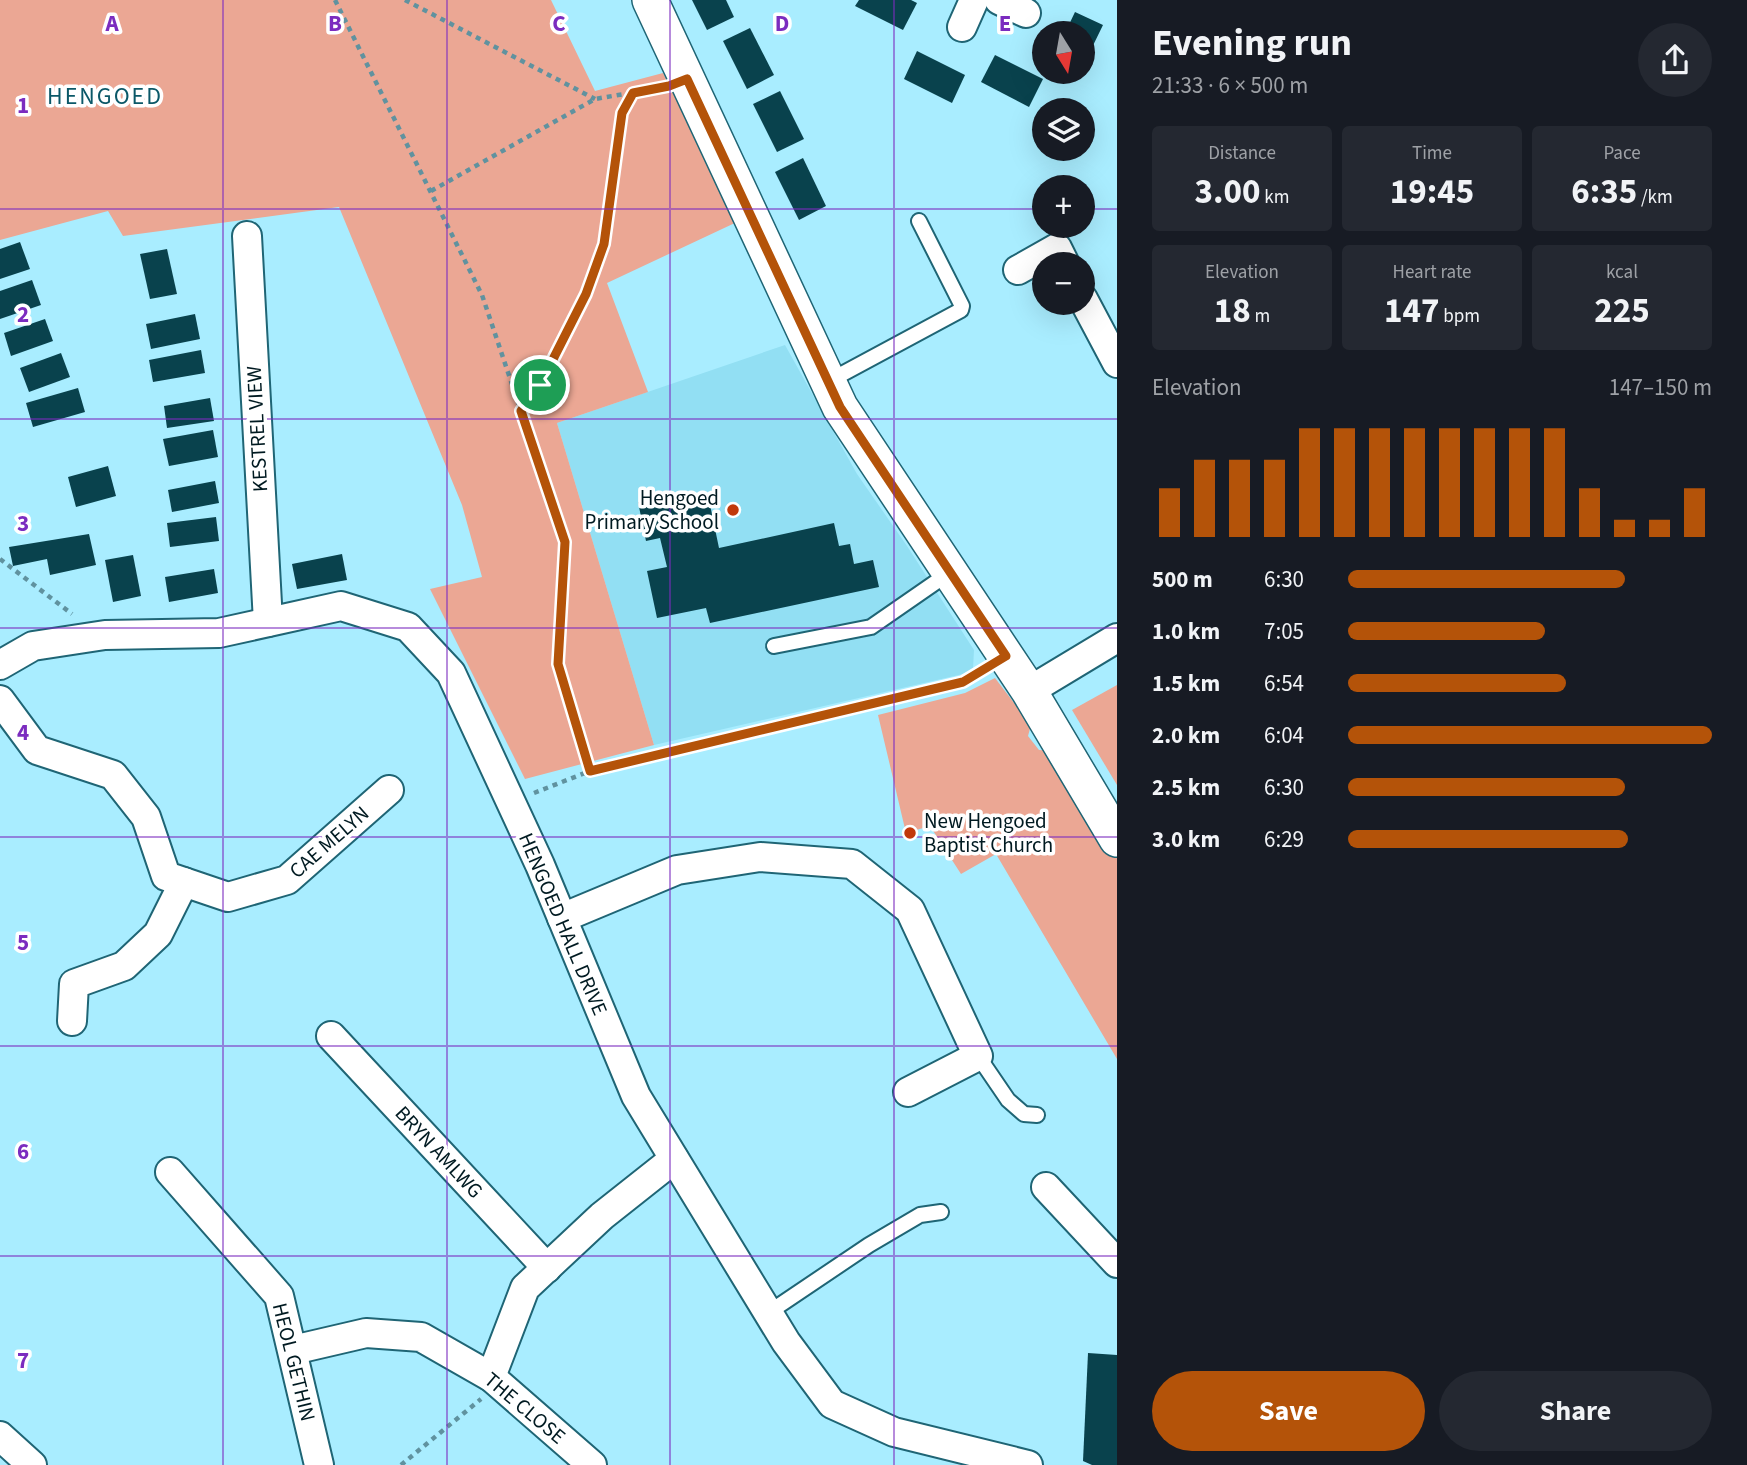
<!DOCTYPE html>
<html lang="en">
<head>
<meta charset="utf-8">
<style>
	:root { --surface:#171b24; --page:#242831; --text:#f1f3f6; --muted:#9ea1a6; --accent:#b45309 }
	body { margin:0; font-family:"Source Sans 3",sans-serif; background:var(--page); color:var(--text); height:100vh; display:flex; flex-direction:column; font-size:26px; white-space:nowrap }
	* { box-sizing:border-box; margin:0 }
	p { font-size:23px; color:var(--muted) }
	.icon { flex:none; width:38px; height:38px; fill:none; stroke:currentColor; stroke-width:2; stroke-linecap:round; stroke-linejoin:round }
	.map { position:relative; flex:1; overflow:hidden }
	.sheet { display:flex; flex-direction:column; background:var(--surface); width:630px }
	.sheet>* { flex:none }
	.needle { width:46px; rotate:169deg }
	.fabs { position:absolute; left:1032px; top:21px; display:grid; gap:14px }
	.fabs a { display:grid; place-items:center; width:63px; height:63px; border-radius:50%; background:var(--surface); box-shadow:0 7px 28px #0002; font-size:35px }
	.pin { position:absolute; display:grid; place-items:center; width:60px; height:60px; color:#fff; margin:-30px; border:4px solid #fff; border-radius:50%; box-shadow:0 2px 7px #0007 }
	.round { display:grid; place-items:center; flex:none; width:74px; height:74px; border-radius:37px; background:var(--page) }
	.overview { display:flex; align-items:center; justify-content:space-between; height:119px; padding:0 35px }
	h1 { font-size:38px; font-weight:700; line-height:52px }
	.stats { display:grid; grid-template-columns:repeat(3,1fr); gap:10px; height:119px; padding:7px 35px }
	.stats div { display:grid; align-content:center; border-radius:7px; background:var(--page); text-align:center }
	.stats b { font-size:35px; font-weight:700 }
	.stats small { font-size:19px; font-weight:400 }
	.stats p { font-size:19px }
	.chart { height:196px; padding:14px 35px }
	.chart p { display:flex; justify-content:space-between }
	.chart svg { width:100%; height:126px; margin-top:7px; stroke:var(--accent); stroke-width:6 }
	.primary-button { display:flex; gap:14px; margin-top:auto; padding:14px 35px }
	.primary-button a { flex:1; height:80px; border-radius:42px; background:var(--accent); color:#fff; font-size:28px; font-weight:700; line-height:80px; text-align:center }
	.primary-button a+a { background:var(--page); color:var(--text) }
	ul { padding:0 35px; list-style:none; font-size:23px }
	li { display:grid; grid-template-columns:112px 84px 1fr; align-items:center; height:52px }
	li i { height:18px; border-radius:9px; background:var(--accent) }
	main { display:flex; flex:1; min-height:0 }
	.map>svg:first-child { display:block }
</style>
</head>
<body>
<main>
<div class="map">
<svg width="1117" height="1465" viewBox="0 0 1117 1465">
	<rect width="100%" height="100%" fill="#a9edff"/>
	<polygon fill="#92dff3" points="785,345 857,474 907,546 974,650 973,669 963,674 654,745 557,423"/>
	<g fill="#eba794">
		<polygon points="0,0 551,0 595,91 663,73 737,222 607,283 648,392 557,423 654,745 525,779 430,589 482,577 462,505 339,207 123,236 108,211 0,240"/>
		<polygon points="995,678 1031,725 1028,736 1039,750 1055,751 1117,857 1117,1059 996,854 961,874 930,826 906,833 878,715 965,693"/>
		<polygon points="1117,685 1117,785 1072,710"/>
	</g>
	<g fill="#09424d">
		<polygon points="692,0 726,0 734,17 707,30"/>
		<polygon points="859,0 911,0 917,3 903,30 855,6"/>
		<polygon points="1075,12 1103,25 1083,66 1083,33 1065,33"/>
		<polygon points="750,28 774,75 747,89 723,41"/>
		<polygon points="917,51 965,75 952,103 904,79"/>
		<polygon points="995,55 1043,79 1029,107 981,82"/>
		<polygon points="780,91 804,139 777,152 753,104"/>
		<polygon points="803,158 826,206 799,220 775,172"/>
		<polygon points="20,242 30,269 0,279 0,249"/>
		<polygon points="167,249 177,294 150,299 140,254"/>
		<polygon points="32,280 41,305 0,319 0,291"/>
		<polygon points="195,314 200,339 151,349 146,324"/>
		<polygon points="45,319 53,341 11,356 4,333"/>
		<polygon points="201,350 205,373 153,382 149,360"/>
		<polygon points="61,353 70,377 29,392 20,368"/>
		<polygon points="78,388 85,412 33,427 26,403"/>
		<polygon points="210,398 214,421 167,428 164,406"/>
		<polygon points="213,430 218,457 169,466 163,439"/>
		<polygon points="108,466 116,496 76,507 68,477"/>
		<polygon points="215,481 219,503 172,512 168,490"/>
		<polygon points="690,491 692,503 709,500 719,548 834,523 839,546 850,544 854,564 873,560 879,587 710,623 706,608 657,618 647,571 667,567 660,538 646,541 638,502"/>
		<polygon points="216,517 219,541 170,547 167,523"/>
		<polygon points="89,534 96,565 50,575 47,559 13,566 9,547"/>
		<polygon points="342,554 347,580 297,589 292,564"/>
		<polygon points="133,555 141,596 113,602 105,560"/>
		<polygon points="214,569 218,593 169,602 165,577"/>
		<polygon points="1088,1353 1117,1355 1117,1465 1092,1465 1083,1461"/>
	</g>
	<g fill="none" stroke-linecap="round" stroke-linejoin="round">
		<g stroke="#1f6575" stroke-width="18">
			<g id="service">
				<polyline points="829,381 961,310 962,306 919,221"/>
				<polyline points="774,646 871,627 949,573"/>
				<polyline points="978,1056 1008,1100 1024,1114 1037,1115"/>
				<polyline points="768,1313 869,1245 920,1215 941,1212"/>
			</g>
		</g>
		<g stroke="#1f6575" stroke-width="32">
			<g id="minor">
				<polyline points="999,0 1026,13"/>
				<polyline points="962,27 974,0"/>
				<polyline points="247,236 268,622"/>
				<polyline points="1018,270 1057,248 1065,264"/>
				<polyline points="1083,299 1117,363"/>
				<polyline points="0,665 33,646 105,635 219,633 341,606 408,627 451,673 540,865 636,1096 786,1342 832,1404 894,1432 1028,1465"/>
				<polyline points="1029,691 1117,638"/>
				<polyline points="0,700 37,750 113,775 146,817 166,876 228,897 287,880 389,790"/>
				<polyline points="562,918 677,870 760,857 852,864 910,910 978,1056 908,1092"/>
				<polyline points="72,1021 74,984 124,966 158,934 184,882"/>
				<polyline points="331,1036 547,1268"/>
				<polyline points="170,1172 279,1296 319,1465"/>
				<polyline points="1046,1187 1117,1263"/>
				<polyline points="293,1350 366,1333 421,1337 491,1377 592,1465"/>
				<polyline points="491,1377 525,1288 602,1216 674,1159"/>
				<polyline points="0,1436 32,1465"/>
			</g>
		</g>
		<g stroke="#1f6575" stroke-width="38">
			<polyline id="tertiary" points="650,0 840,407 1029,691 1117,839"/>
		</g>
		<g stroke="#60929f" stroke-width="4.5" stroke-dasharray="5 5" stroke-linecap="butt">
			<polyline points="335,0 482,295 565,542 558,664 590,771"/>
			<polyline points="405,0 595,99"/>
			<polyline points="431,191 595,99 659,88"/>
			<path d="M 522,411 C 552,367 592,295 604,243 C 615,194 609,138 633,93"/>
			<polyline points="0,559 72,614"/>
			<polyline points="534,793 590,771 963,682 981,672"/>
			<polyline points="401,1465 481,1399"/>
		</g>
		<use href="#service" stroke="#fff" stroke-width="14"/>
		<use href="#minor" stroke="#fff" stroke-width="28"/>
		<use href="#tertiary" stroke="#fff" stroke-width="35"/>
	</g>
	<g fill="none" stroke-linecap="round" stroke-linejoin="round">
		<g stroke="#fff" stroke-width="14">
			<polygon id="route" points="687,79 840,407 1006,656 963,682 590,771 558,664 565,542 521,411 540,385 586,294 604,244 622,113 633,93 669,86"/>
		</g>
		<use href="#route" stroke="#b45309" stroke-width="9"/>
	</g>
	<path fill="none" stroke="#7b2cbf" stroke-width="2" stroke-opacity="0.55" d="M 223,0 L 223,1465M 447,0 L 447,1465M 670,0 L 670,1465M 894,0 L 894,1465M 0,209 L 1045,209M 1083,209 L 1117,209M 0,419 L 1117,419M 0,628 L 1117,628M 0,837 L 1117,837M 0,1046 L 1117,1046M 0,1256 L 1117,1256"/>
	<g fill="#c1390b" stroke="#fff" stroke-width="2.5">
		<circle cx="733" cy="510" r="7"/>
		<circle cx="910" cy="833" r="7"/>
	</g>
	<g text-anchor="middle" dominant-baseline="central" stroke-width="7" stroke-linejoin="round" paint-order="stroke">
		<g font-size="21" fill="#001a21" stroke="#fff">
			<text transform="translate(257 429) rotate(-93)">KESTREL VIEW</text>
			<text transform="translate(329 842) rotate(-41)">CAE MELYN</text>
			<text transform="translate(563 924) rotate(67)">HENGOED HALL DRIVE</text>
			<text transform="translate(439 1152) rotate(47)">BRYN AMLWG</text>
			<text transform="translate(294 1362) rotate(76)">HEOL GETHIN</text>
			<text transform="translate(525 1408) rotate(40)">THE CLOSE</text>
		</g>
		<g font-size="21" fill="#001a21" stroke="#fff" text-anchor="end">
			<text x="719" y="498">Hengoed<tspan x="719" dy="24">Primary School</tspan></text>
			<text x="924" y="821" text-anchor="start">New Hengoed<tspan x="924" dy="24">Baptist Church</tspan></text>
		</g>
		<g font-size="24" letter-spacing="2" fill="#0b5868" stroke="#fff">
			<text x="105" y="96">HENGOED</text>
		</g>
	</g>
	<g font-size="23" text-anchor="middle" font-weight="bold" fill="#7b2cbf" stroke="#fff" stroke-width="7" stroke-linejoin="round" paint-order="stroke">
		<text x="112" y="31">A</text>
		<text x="335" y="31">B</text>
		<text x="559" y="31">C</text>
		<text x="782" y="31">D</text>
		<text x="1005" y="31">E</text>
		<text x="23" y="113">1</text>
		<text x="23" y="322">2</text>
		<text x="23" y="531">3</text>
		<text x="23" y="740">4</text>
		<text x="23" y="950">5</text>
		<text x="23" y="1159">6</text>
		<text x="23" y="1368">7</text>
	</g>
</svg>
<div class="fabs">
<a><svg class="needle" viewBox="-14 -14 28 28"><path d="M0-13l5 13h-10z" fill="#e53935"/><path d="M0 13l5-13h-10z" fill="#9ea1a6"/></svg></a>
<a><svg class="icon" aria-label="layers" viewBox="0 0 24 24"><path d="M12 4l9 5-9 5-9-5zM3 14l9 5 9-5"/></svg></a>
<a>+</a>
<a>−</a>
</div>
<div class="pin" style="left:540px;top:385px;background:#1e9e55"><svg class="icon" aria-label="arrive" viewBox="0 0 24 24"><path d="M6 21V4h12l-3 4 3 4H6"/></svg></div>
</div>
<section class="sheet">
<div class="overview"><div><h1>Evening run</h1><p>21:33 · 6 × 500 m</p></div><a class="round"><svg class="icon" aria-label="share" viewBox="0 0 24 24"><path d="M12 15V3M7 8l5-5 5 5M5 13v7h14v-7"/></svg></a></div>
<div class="stats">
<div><p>Distance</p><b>3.00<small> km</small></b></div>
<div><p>Time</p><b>19:45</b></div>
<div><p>Pace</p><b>6:35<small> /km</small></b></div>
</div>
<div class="stats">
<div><p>Elevation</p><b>18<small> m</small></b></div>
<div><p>Heart rate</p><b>147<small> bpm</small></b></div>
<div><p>kcal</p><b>225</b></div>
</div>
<div class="chart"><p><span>Elevation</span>147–150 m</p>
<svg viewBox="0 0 160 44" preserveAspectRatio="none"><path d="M5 44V27M15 44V17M25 44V17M35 44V17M45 44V6M55 44V6M65 44V6M75 44V6M85 44V6M95 44V6M105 44V6M115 44V6M125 44V27M135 44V38M145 44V38M155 44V27"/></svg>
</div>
<ul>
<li><b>500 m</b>6:30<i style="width:76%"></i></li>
<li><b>1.0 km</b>7:05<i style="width:54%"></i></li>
<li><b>1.5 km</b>6:54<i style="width:60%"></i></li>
<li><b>2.0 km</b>6:04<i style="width:100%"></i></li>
<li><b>2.5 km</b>6:30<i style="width:76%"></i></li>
<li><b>3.0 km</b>6:29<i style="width:77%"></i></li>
</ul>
<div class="primary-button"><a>Save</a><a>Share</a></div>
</section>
</main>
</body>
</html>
